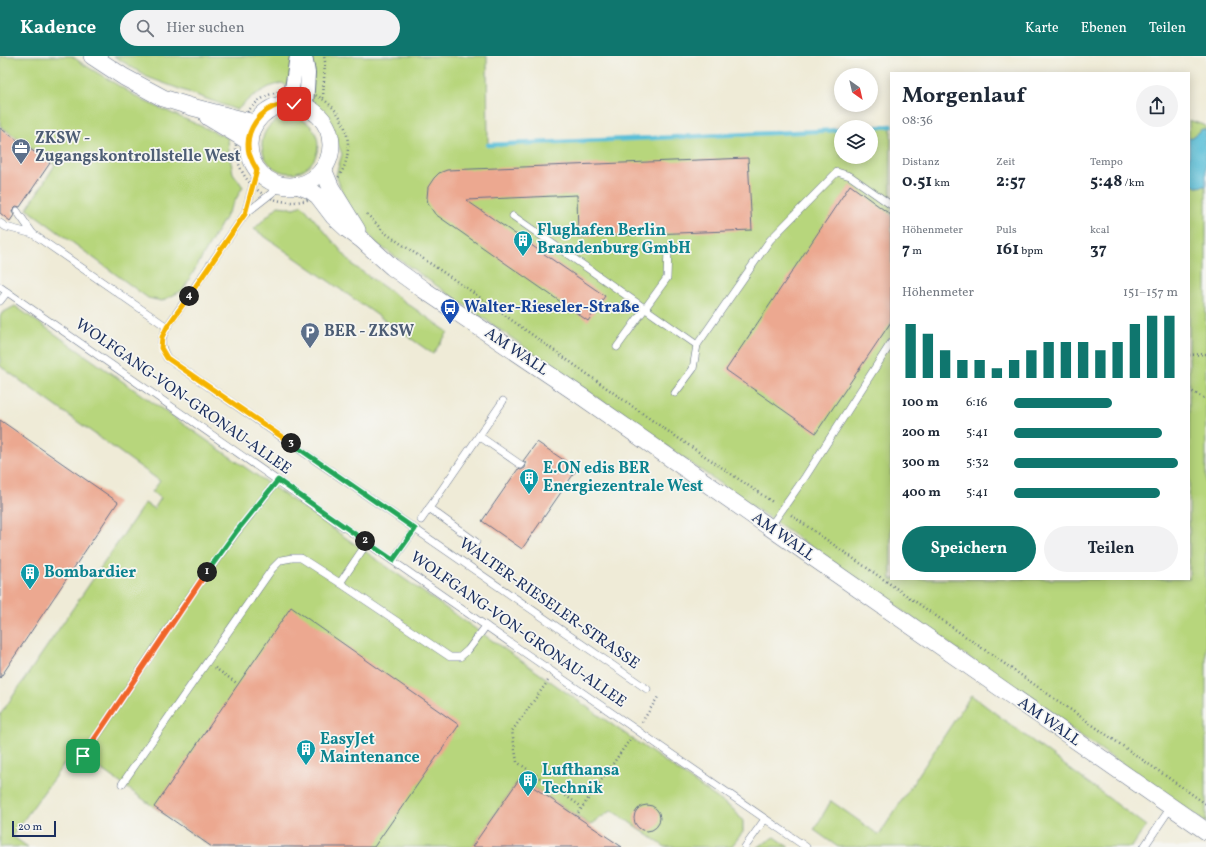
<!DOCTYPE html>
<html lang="de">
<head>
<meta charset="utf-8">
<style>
	:root { --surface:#fff; --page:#f2f2f3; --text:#1f2937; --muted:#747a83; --accent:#0f766e }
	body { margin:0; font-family:Vollkorn,serif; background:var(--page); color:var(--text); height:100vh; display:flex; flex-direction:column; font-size:15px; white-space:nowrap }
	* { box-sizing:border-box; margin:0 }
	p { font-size:13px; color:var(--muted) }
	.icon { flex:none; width:22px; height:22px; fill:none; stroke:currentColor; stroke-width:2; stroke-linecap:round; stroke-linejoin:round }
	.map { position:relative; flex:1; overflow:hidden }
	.drawer { position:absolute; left:890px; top:16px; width:300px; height:508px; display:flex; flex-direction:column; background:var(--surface); border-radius:0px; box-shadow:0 2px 10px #0003 }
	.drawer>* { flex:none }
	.needle { width:26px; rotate:146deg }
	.buttons { position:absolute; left:834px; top:12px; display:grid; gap:8px }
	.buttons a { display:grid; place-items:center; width:44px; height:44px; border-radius:50%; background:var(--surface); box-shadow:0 2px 10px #0003; font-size:20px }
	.scale { position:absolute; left:12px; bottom:10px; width:44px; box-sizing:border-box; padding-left:4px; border:2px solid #1b2f5e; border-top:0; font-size:11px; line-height:14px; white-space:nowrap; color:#1b2f5e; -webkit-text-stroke:3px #f6f6f2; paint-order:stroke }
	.pin { position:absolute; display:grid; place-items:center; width:34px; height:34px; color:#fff; margin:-17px; border-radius:8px; box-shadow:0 2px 6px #0006 }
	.km { position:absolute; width:20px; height:20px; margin:-10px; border-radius:50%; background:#222; color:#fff; font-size:11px; line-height:20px; text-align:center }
	.round { display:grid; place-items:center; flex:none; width:42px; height:42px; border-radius:21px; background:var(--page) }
	.summary { display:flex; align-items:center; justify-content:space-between; height:68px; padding:0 12px }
	h1 { font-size:22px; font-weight:700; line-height:30px }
	.metrics { display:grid; grid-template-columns:repeat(3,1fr); gap:6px; height:68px; padding:4px 12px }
	.metrics div { display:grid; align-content:center }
	.metrics b { font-size:17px; font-weight:700 }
	.metrics small { font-size:11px; font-weight:400 }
	.metrics p { font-size:11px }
	.chart { height:112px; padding:8px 12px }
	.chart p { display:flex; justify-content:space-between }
	.chart svg { width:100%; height:72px; margin-top:4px; stroke:var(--accent); stroke-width:6 }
	.cta { display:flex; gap:8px; margin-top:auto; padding:8px 12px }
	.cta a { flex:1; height:46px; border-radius:24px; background:var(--accent); color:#fff; font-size:16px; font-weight:700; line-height:46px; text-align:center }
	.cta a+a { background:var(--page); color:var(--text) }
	ul { padding:0 12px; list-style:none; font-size:13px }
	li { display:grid; grid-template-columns:64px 48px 1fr; align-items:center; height:30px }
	li i { height:10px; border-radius:5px; background:var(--accent) }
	header { display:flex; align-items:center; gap:24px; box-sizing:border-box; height:56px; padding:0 20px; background:var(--accent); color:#fff }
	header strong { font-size:19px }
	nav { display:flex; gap:22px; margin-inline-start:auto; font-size:14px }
	.search { width:280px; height:36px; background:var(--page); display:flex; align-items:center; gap:10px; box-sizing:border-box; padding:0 14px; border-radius:22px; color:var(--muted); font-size:15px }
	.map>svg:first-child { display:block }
</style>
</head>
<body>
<header>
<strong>Kadence</strong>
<div class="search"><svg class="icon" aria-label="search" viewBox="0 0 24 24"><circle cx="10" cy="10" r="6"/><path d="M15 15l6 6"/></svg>Hier suchen</div>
<nav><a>Karte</a><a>Ebenen</a><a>Teilen</a></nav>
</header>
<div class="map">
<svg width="1206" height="791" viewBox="0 0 1206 791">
	<rect width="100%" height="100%" fill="#f6f6f2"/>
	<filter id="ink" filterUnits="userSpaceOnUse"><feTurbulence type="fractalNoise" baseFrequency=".025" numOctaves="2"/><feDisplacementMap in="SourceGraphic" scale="8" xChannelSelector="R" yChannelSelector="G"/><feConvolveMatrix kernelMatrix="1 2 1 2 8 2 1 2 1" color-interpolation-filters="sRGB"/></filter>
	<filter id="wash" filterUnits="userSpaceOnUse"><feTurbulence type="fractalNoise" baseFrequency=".012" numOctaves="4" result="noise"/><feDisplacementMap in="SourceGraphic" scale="16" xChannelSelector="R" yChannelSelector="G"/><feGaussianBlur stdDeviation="0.9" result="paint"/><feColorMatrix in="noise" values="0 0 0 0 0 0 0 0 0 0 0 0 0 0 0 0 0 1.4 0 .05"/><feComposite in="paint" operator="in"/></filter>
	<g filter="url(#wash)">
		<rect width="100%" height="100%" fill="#efebd7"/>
		<g fill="#b7d67c" stroke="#69826d">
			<polygon points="0,0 72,0 83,8 144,45 228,82 229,96 233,117 243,131 183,234 162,245 148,242 27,153 55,109 0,70"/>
			<polygon points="114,0 487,0 488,89 798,76 841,74 841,101 871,101 871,72 891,70 891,523 1189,523 1189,126 1196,131 1206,130 1206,767 377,188 347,150 336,119 342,98 328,64 311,44 282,27 269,31 251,41 237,54 147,21"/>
			<circle cx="290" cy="89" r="28"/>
			<polygon points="1189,64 1206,70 1206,74 1202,73 1189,83"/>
			<polygon points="302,149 354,210 448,276 433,298 254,173 278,150 295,152"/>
			<polygon points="15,250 734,754 743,765 743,776 731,791 665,791 612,754 590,769 520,722 472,791 212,791 154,751 74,694 12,780 28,791 0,791 0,659 145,447 154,453 161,442 152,436 160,425 0,310 0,261 2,257"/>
			<polygon points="971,639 1146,770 1132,791 838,791 814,774 831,745 879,779"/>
			<polygon points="775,781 789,791 757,791"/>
		</g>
		<polygon fill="#5abfd8" stroke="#3a779b" points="1202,73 1206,74 1206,130 1196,131 1189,126 1189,83"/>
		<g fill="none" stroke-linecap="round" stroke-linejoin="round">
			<g stroke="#5abfd8" stroke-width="4.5">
				<polyline points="871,72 891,70"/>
				<polyline points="488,89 798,76 841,74"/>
			</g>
		</g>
		<g id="blocks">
			<g fill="#eca890">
				<polygon points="0,72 50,107 20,151 16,150 13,153 12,156 14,159 10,165 0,157"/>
				<polygon points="748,102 752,174 578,181 577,139 466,144 605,240 588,265 435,158 428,148 427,142 428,131 434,122 439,117 447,114"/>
				<polygon points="850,129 891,159 891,266 816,377 726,314"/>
				<polygon points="0,364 118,446 0,622"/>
				<polygon points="537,386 577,413 522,493 482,465 518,413 521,414 525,412 526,407 523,405"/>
				<polygon points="291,551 459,669 374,791 212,791 154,751"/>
				<polygon points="520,722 576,760 622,791 472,791"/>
				<circle cx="647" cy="762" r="13"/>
			</g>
		</g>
	</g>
	<g filter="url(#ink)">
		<use href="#blocks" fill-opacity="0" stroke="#657188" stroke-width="1"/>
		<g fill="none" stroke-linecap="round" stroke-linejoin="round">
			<g stroke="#657188" stroke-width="8">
				<g id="service">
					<path d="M 282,129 L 245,158 L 167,271 C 160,284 160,289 167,302 L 647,633"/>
					<polyline points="245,158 257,114"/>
					<polyline points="513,160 697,289"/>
					<polyline points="0,167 6,171 33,178 17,155"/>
					<polyline points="33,178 167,271"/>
					<polyline points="0,231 486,570 806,791"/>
					<polyline points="0,245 7,236"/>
					<polyline points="617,291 667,222 668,194"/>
					<polyline points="675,337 693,313 697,289 770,184 837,116 850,120 891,149"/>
					<polyline points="479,380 521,409"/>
					<polyline points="429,452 476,486"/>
					<polyline points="421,464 503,345"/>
					<polyline points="770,471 805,421 891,287"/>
					<polyline points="393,504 415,473"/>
					<polyline points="340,527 367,487"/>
					<polyline points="83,701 183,550 236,477 278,424"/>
					<polyline points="122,728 272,513 281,504 292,502 301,502 340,527 450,601 460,601 468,594 486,570"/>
					<polyline points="745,791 765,763"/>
					<polyline points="1144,791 1171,751"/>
				</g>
			</g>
			<g stroke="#657188" stroke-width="16">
				<g id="minor">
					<polyline points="305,0 308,17 306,50"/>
					<polyline points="282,48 292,33 297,0"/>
				</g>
			</g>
			<g stroke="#657188" stroke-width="18">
				<g id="tertiary">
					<polyline points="92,0 124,21 163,42 192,51 254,67"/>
					<circle cx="290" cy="89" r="41"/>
					<polyline points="208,61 248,85"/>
					<polyline points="323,113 331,132 357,174"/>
					<polyline points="297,129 310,134 318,140 334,161 347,173 362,184 392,211 424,234 581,340 1206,775"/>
				</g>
			</g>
			<g stroke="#657188" stroke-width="2.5" stroke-dasharray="1 3" stroke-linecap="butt">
				<circle cx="292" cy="90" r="56"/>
				<polyline points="323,42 325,6 324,0"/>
				<polyline points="367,158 385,177 468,233 653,365 774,447"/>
				<polyline points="1189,299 1206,298"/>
				<polyline points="1189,334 1204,342 1206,342"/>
				<polyline points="791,459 1206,748"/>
				<polyline points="215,612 238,628"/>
				<polyline points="548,625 512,675 517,706 582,751"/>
				<polyline points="642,666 658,641"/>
				<polyline points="576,760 631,682"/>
			</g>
			<use href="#service" stroke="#fff" stroke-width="7"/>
			<use href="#minor" stroke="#fff" stroke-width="14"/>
			<use href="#tertiary" stroke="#fff" stroke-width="17"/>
		</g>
	</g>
	<g fill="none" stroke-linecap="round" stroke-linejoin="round" filter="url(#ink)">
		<g stroke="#fff" stroke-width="8">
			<polyline id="split-1" points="83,700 184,550 207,516"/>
		</g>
		<g stroke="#fff" stroke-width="8">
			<polyline id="split-2" points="207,516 236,476 278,424 365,485"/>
		</g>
		<g stroke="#fff" stroke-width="8">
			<polyline id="split-3" points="291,387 415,473 393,504 365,485"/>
		</g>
		<g stroke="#fff" stroke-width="8">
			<polyline id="split-4" points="189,240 167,271 162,281 161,292 167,302 291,387"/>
		</g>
		<g stroke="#fff" stroke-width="8">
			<path id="split-5" d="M 189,240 L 245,158 L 257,114 C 253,108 251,103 249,97 C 244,75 260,53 282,48 C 286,47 290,48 294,48"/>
		</g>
		<use href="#split-1" stroke="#f0652b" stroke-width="5"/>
		<use href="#split-2" stroke="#22a559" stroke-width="5"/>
		<use href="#split-3" stroke="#22a559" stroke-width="5"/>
		<use href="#split-4" stroke="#f5b400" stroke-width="5"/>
		<use href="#split-5" stroke="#f5b400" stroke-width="5"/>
	</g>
	<defs>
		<g id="office-pin" transform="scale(1)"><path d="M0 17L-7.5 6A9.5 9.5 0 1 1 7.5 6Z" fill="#5c6f8a" stroke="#f6f6f2"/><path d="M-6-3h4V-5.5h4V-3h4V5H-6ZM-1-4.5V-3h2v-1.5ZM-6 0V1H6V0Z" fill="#fff"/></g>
		<g id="building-pin" transform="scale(1)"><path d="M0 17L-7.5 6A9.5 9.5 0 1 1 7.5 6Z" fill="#0f9aa8" stroke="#f6f6f2"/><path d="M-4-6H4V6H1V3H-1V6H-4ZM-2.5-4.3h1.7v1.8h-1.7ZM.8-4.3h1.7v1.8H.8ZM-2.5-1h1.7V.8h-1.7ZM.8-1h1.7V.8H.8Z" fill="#fff"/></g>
		<g id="bus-pin" transform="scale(1)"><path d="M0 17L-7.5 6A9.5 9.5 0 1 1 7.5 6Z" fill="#1a4fb4" stroke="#f6f6f2"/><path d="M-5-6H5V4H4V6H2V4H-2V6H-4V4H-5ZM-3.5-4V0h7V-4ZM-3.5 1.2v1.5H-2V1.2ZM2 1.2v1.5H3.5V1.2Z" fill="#fff"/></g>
		<g id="parking-pin" transform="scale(1)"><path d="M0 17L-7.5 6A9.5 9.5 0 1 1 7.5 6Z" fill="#5c6f8a" stroke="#f6f6f2"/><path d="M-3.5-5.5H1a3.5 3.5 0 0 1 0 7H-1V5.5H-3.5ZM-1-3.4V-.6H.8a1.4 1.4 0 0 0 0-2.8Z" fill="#fff"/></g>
	</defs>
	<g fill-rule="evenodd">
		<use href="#office-pin" x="21" y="92"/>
		<use href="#building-pin" x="523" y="184"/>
		<use href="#bus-pin" x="450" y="252"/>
		<use href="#parking-pin" x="310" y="276"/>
		<use href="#building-pin" x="529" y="422"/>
		<use href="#building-pin" x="30" y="517"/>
		<use href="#building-pin" x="306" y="693"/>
		<use href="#building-pin" x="528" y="724"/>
	</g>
	<g text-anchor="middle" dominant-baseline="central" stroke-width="3.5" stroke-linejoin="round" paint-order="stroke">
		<g font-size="16" font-weight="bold" fill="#4e5e75" stroke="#f6f6f2" text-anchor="start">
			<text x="35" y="83">ZKSW -<tspan x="35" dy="18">Zugangskontrollstelle West</tspan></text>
			<text x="324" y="276">BER - ZKSW</text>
		</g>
		<g font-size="16" font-weight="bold" fill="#0d838f" stroke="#f6f6f2" text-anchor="start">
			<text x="537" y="175">Flughafen Berlin<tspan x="537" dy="18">Brandenburg GmbH</tspan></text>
			<text x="543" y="413">E.ON edis BER<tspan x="543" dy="18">Energiezentrale West</tspan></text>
			<text x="44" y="517">Bombardier</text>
			<text x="320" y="684">EasyJet<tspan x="320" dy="18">Maintenance</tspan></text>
			<text x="542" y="715">Lufthansa<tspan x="542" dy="18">Technik</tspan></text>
		</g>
		<g font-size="16" font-weight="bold" fill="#164399" stroke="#f6f6f2" text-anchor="start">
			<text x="464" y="252">Walter-Rieseler-Straße</text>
		</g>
		<g font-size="16" fill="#1b2f5e" stroke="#f6f6f2">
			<text transform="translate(516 296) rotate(34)">AM WALL</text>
			<text transform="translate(183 341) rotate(35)">WOLFGANG-VON-GRONAU-ALLEE</text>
			<text transform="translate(783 481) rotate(35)">AM WALL</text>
			<text transform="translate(549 548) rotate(35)">WALTER-RIESELER-STRASSE</text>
			<text transform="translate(518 574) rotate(35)">WOLFGANG-VON-GRONAU-ALLEE</text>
			<text transform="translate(1049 666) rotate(35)">AM WALL</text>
		</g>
	</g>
</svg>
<div class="buttons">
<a><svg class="needle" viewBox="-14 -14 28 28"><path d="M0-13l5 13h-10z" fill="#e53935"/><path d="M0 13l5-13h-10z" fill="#747a83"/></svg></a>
<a><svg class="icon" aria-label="layers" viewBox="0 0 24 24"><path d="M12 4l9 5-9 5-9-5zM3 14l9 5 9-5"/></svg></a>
</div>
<div class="scale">20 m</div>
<div class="pin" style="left:83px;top:700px;background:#1e9e55"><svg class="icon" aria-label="arrive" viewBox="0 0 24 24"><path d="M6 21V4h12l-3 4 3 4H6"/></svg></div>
<div class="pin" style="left:294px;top:48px;background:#d93025"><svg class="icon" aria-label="check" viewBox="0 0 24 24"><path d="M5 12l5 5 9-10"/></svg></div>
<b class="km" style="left:207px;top:516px">1</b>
<b class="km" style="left:365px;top:485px">2</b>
<b class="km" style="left:291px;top:387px">3</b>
<b class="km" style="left:189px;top:240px">4</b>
<section class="drawer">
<div class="summary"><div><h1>Morgenlauf</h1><p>08:36</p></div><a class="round"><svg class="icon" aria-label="share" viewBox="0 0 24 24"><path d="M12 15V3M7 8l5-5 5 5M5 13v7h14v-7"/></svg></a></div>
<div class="metrics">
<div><p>Distanz</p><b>0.51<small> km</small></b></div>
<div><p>Zeit</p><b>2:57</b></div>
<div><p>Tempo</p><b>5:48<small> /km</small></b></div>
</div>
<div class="metrics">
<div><p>Höhenmeter</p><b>7<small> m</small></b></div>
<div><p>Puls</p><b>161<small> bpm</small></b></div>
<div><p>kcal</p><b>37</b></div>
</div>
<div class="chart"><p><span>Höhenmeter</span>151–157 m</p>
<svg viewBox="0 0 160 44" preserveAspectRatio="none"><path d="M5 44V11M15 44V17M25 44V27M35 44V33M45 44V33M55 44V38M65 44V33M75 44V27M85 44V22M95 44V22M105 44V22M115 44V27M125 44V22M135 44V11M145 44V6M155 44V6"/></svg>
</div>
<ul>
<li><b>100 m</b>6:16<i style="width:60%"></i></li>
<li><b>200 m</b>5:41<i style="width:90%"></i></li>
<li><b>300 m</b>5:32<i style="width:100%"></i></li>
<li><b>400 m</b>5:41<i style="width:89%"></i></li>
</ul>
<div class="cta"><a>Speichern</a><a>Teilen</a></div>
</section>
</div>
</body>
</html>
